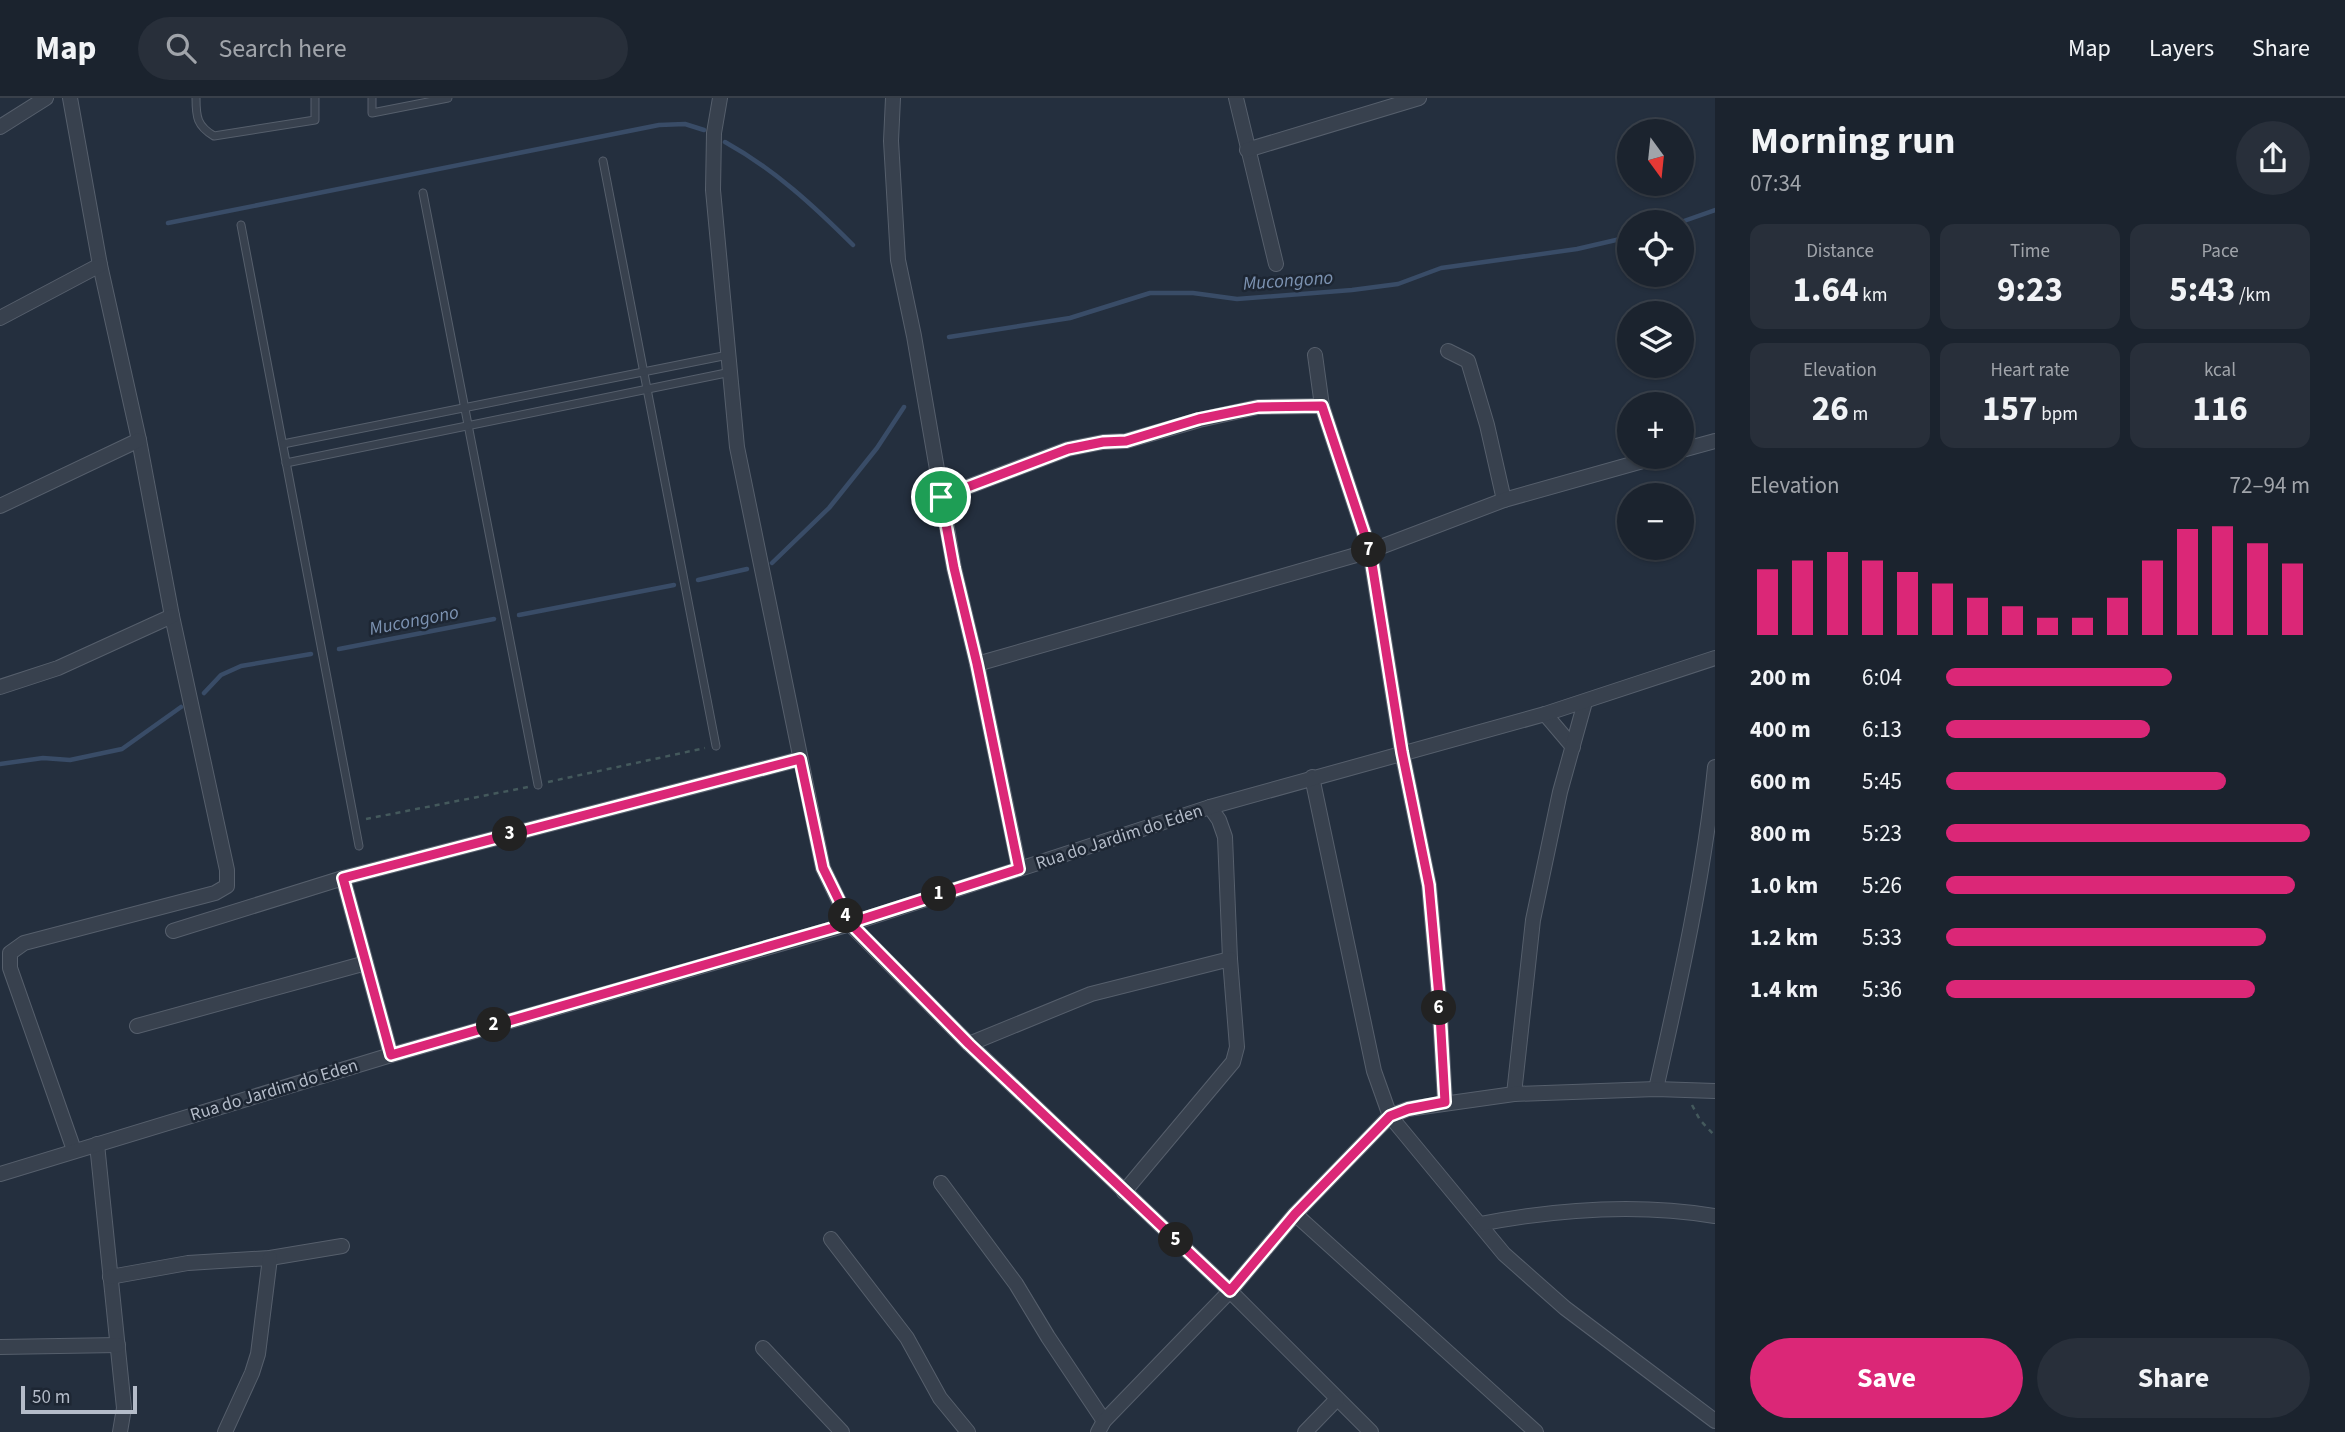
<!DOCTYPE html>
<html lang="en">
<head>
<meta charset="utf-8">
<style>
	:root { --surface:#1b232e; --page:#282f3a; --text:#f1f3f6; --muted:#a0a4aa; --line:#39404a; --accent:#db2777 }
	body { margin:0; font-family:"Source Sans 3",sans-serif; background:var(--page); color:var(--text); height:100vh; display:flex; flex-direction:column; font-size:26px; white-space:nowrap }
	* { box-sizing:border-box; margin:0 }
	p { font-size:23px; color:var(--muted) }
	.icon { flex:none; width:38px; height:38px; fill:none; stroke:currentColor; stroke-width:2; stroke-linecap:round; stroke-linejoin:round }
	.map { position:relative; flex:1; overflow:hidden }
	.side { display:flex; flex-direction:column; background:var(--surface); width:630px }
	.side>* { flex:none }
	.needle { width:46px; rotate:165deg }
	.tools { position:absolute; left:1617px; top:21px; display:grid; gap:14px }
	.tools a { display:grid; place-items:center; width:77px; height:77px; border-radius:50%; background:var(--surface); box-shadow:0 2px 5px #0004,0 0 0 2px var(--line); font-size:35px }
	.scale { position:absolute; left:21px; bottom:18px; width:116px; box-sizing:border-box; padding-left:7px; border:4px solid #b4bcc9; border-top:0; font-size:19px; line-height:24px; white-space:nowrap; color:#b4bcc9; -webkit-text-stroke:5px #1d2633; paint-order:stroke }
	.pin { position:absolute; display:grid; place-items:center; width:60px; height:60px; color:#fff; margin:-30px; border:4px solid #fff; border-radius:50%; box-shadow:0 2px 7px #0007 }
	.km { position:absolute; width:35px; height:35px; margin:-18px; border-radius:50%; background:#222; color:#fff; font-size:19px; line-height:35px; text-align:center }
	.round { display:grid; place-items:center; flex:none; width:74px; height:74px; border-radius:37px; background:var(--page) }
	.overview { display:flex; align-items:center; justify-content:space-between; height:119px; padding:0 35px }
	h1 { font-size:38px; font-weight:700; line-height:52px }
	.stats { display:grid; grid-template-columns:repeat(3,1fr); gap:10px; height:119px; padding:7px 35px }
	.stats div { display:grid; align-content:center; border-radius:14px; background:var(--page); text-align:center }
	.stats b { font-size:35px; font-weight:700 }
	.stats small { font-size:19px; font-weight:400 }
	.stats p { font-size:19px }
	.chart { height:196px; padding:14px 35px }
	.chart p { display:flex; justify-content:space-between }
	.chart svg { width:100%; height:126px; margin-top:7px; stroke:var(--accent); stroke-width:6 }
	.cta { display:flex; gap:14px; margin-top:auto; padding:14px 35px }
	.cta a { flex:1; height:80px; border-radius:42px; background:var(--accent); color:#fff; font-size:28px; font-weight:700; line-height:80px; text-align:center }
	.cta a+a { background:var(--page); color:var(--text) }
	ul { padding:0 35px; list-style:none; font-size:23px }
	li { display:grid; grid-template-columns:112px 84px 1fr; align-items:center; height:52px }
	li i { height:18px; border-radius:9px; background:var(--accent) }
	header { display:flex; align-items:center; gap:42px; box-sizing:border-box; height:98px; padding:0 35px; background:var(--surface); border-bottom:2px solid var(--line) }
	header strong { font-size:33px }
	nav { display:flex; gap:38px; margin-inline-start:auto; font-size:24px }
	.search { width:490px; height:63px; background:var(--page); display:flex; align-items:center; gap:18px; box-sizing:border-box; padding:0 24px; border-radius:38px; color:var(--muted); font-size:26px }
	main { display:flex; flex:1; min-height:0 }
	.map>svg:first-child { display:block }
</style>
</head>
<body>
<header>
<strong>Map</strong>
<div class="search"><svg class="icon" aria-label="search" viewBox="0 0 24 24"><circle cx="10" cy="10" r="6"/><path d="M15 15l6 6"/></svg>Search here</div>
<nav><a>Map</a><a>Layers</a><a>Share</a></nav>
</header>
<main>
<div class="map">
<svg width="1715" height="1334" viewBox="0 0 1715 1334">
	<rect width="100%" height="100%" fill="#242f3e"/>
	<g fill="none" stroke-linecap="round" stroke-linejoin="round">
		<g stroke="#394c67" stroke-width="4.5">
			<path d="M 725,44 C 774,71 814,108 853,147"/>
			<polyline points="1681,124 1715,112"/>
			<polyline points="168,125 659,27 685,26 704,32"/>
			<polyline points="949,239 1070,220 1150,195 1193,195 1237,201 1352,192 1398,186 1441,170 1577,151 1629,139"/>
			<polyline points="772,465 829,410 877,350 904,309"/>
			<polyline points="698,482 747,471"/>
			<polyline points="519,517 674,487"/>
			<polyline points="339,551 494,521"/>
			<polyline points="204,595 221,577 241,568 311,556"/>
			<polyline points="0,666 43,660 70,662 122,651 181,609"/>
		</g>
		<g stroke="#565f6c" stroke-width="9">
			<g id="lane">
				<path d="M 196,0 C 196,19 197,28 214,38 L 315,22 L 315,0"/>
				<polyline points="372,0 372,15 448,0"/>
				<polyline points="603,63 716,648"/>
				<polyline points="423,95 538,687"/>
				<polyline points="241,127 359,748"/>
				<polyline points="283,346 728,257"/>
				<polyline points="286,365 731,274"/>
			</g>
		</g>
		<g stroke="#565f6c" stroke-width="16">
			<g id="street">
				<polyline points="70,0 100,167 139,342 172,518 227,772 227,788 215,795 24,845 10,855 10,870 74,1052"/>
				<polyline points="720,0 714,35 713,92 737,349 823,770 850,826 969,946 1230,1193 1371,1334"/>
				<polyline points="893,0 891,43 898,162 914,238 954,470 977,566 1019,770"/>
				<polyline points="1236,0 1276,166"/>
				<polyline points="0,29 46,0"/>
				<polyline points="1247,52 1419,0"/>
				<polyline points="0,220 100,167"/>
				<polyline points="1448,253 1468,263 1487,327 1504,402"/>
				<polyline points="1315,257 1322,308 1370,453 1402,654 1429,787 1439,899 1445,1004"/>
				<polyline points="1682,352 1715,343"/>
				<polyline points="941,399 1068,351 1103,344 1126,343 1199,322 1258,309 1322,308"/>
				<polyline points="0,408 139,342"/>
				<polyline points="977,566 1370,453 1504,402 1657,359"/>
				<polyline points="0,589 58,570 172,518"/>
				<polyline points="1545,616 1573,649"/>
				<polyline points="1312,679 1374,973 1390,1018 1504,1156 1565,1210 1715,1323"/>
				<polyline points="1210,709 1219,722 1225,739 1230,861"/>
				<polyline points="343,780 391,957"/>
				<polyline points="173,833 343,780 800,661"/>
				<polyline points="137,928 366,865"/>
				<polyline points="969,946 1091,896 1230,861 1237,949 1233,964 1124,1094"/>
				<path d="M 1656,991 C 1680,884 1704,778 1715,669"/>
				<polyline points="1514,996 1533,822 1560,694 1585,604"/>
				<polyline points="97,1046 124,1310 120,1334"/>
				<polyline points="0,1076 391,957 850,826 1210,709 1545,616 1715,560"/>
				<polyline points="941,1085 1016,1186 1048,1239 1104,1323"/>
				<polyline points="1295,1116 1536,1334"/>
				<path d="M 1480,1126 C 1557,1111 1637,1105 1715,1118"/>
				<polyline points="831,1141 907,1240 940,1300 968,1334"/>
				<polyline points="110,1179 188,1165 270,1160 342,1148"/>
				<polyline points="0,1249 118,1247"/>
				<polyline points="763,1250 842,1334"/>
				<polyline points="225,1334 252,1275 258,1256 270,1160"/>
				<polyline points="1098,1334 1104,1323 1230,1193 1295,1116 1390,1018 1408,1011 1514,996 1656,991 1715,993"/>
				<polyline points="1305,1334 1337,1301"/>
			</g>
		</g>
		<g stroke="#44595c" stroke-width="2.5" stroke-dasharray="5 5" stroke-linecap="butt">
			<polyline points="548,684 705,650"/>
			<polyline points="366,721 528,689"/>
			<polyline points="1692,1007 1700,1022 1715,1038"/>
		</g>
		<use href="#lane" stroke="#38414e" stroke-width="7"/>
		<use href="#street" stroke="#38414e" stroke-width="14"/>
	</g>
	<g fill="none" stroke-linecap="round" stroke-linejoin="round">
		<g stroke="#fff" stroke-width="14">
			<polyline id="route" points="941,399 954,470 977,566 1019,771 850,825 391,957 343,780 800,661 823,770 850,825 969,946 1230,1193 1295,1116 1390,1018 1408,1011 1445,1004 1439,899 1429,787 1402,654 1370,453 1322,308 1258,309 1199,321 1126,343 1103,344 1068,351 941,399"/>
		</g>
		<use href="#route" stroke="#db2777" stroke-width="9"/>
	</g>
	<g text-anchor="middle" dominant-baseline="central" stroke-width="5" stroke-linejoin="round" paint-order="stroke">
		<g font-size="18" fill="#b4bcc9" stroke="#1d2633">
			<text transform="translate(1119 739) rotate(-18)">Rua do Jardim do Eden</text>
			<text transform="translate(274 992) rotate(-17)">Rua do Jardim do Eden</text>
		</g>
		<g font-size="19" font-style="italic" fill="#7c92b1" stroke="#1d2633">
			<text transform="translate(1288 183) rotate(-4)">Mucongono</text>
			<text transform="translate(414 523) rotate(-11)">Mucongono</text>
		</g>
	</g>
</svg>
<div class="tools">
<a><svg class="needle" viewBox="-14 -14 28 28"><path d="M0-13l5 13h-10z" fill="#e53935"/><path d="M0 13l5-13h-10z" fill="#a0a4aa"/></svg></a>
<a><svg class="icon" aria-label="locate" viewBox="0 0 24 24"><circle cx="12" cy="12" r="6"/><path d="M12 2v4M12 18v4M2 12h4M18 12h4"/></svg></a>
<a><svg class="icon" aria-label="layers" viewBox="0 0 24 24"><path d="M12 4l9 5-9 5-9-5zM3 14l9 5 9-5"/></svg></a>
<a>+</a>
<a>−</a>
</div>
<div class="scale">50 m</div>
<div class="pin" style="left:941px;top:399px;background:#1e9e55"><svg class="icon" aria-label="arrive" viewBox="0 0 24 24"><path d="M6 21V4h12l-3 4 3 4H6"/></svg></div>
<b class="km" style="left:939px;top:796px">1</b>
<b class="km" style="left:494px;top:927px">2</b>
<b class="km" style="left:510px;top:736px">3</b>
<b class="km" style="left:846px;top:818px">4</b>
<b class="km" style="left:1176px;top:1142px">5</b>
<b class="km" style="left:1439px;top:910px">6</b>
<b class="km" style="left:1369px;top:452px">7</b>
</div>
<section class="side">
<div class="overview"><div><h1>Morning run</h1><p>07:34</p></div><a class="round"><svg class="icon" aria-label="share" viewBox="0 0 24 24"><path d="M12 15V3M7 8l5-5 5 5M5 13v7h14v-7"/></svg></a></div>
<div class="stats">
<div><p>Distance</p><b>1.64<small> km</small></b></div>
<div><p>Time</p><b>9:23</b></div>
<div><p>Pace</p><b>5:43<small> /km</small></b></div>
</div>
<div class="stats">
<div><p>Elevation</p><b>26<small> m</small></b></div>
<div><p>Heart rate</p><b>157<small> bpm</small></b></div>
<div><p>kcal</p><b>116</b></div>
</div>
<div class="chart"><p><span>Elevation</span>72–94 m</p>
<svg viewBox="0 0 160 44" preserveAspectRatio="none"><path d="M5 44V21M15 44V18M25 44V15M35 44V18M45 44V22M55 44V26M65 44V31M75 44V34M85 44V38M95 44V38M105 44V31M115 44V18M125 44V7M135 44V6M145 44V12M155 44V19"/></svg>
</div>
<ul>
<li><b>200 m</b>6:04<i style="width:62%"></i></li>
<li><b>400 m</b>6:13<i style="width:56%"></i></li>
<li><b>600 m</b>5:45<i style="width:77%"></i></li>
<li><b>800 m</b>5:23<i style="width:100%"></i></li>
<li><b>1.0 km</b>5:26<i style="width:96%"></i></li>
<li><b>1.2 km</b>5:33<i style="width:88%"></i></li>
<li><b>1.4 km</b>5:36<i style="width:85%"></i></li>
</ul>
<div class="cta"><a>Save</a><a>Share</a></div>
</section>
</main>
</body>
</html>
